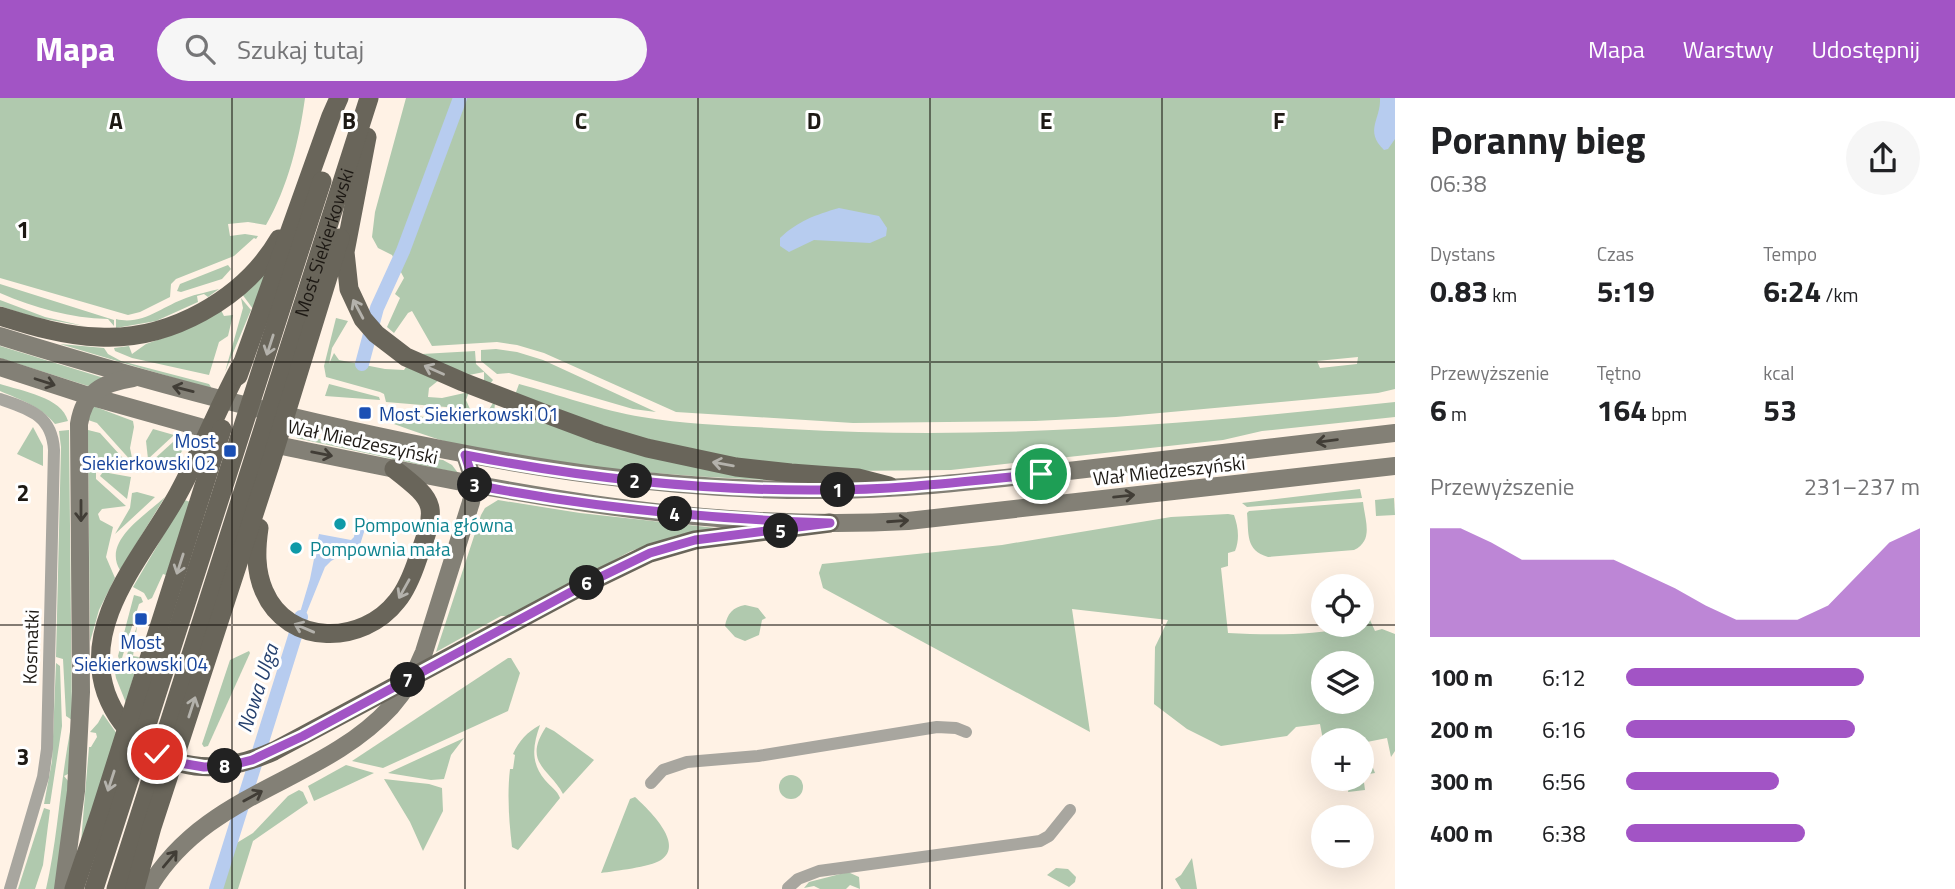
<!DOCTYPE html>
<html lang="pl">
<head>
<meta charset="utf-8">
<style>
	:root { --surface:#fff; --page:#f6f6f6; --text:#202124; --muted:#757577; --accent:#a254c5 }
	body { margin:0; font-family:"Titillium Web",sans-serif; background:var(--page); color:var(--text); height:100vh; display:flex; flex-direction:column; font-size:26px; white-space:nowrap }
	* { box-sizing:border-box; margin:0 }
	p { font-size:23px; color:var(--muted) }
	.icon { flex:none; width:38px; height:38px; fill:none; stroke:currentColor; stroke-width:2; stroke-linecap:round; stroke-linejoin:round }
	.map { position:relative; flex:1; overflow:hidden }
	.side { display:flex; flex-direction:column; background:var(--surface); width:560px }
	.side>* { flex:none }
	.tools { position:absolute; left:1311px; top:476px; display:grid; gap:14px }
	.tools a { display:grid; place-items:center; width:63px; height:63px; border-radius:50%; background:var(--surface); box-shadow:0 7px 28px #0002; font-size:35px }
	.pin { position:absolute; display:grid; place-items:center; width:60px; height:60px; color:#fff; margin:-30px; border:4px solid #fff; border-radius:50%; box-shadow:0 2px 7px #0007 }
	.km { position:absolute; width:35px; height:35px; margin:-18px; border-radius:50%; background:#222; color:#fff; font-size:19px; line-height:35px; text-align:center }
	.round { display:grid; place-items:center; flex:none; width:74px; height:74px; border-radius:37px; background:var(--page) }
	.head { display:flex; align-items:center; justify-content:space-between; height:119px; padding:0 35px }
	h1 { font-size:38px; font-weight:700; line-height:52px }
	.figures { display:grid; grid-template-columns:repeat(3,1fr); gap:10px; height:119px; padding:7px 35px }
	.figures div { display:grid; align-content:center }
	.figures b { font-size:30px; font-weight:700 }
	.figures small { font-size:19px; font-weight:400 }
	.figures p { font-size:19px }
	.chart { height:196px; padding:14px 35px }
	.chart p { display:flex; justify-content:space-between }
	.chart svg { width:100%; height:126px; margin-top:7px; fill:var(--accent); opacity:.7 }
	ul { padding:0 35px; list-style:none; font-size:23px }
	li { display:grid; grid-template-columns:112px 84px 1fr; align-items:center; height:52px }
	li i { height:18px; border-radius:9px; background:var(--accent) }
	header { display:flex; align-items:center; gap:42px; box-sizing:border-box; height:98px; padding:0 35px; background:var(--accent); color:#fff }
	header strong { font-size:33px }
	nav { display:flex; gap:38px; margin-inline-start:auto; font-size:24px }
	.search { width:490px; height:63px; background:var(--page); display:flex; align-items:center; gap:18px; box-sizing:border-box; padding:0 24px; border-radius:38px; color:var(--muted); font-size:26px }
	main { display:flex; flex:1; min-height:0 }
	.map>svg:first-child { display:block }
</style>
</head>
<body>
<header>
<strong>Mapa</strong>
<div class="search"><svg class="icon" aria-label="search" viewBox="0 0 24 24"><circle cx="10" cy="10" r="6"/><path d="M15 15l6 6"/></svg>Szukaj tutaj</div>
<nav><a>Mapa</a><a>Warstwy</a><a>Udostępnij</a></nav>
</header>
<main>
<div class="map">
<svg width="1395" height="791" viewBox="0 0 1395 791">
	<rect width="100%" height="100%" fill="#fff2e5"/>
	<g fill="#b0c9ae" fill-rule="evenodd">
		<path d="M 0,0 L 305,0 C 299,43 288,89 266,127 L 248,124 L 228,126 L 230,138 L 245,136 L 258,138 L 256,141 L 254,140 L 234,158 L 176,181 L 171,186 L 170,199 L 140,214 L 128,217 L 0,180 Z"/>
		<path d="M 406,0 L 1395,0 L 1395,291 L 1378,295 L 1116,319 L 1035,323 L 853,325 L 676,314 L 544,255 L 517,247 L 497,244 L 432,248 L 412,213 L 408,215 L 394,235 L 387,229 L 400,200 L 395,196 L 404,180 L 392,157 L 378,150 L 372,139 L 375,114 ZM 1358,259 L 1357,266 L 1320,270 L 1317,263 Z"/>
		<polygon points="228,167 231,171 222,181 181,194 177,193 180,186"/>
		<polygon points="265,176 253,211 242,196"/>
		<path d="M 0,186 L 114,222 L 114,228 L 108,221 C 70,220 35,210 0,195 Z"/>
		<path d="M 219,191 L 208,199 L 204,196 L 197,198 L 198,204 L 156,223 L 116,230 L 116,221 C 142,228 163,208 186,200 C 196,196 208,194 219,191 Z"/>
		<polygon points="241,200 251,212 225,274 243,210"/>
		<polygon points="0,202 45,219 84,228 33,219 0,208"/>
		<polygon points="221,212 224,218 233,217 228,238 219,244 209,277 132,260 115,253 114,250 129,248 132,256 146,246 180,234"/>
		<polygon points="336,220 348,223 332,250 329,266 334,255 339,262 385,271 404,272 406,269 439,282 429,290 428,299 442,300 469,294 466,302 470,311 386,304 384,296 380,294 326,279 324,268"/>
		<polygon points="60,246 104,250 108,256 121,263 209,286 211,289 211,291"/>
		<polygon points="0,248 104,280 88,288 0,260"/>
		<polygon points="496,251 517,254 543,262 656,314 633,311 509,275 497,276 481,263 481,252"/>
		<polygon points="475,253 476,266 493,282 490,286 484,284 484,274 464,278 422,256"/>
		<path d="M 0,286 C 21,293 62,299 68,323 L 55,326 C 40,308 21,302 0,293 Z"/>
		<polygon points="329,286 379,299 380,302 325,298"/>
		<path d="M 519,286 C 557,296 603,313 642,319 C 690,327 740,328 789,331 C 992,343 1193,326 1395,304 L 1395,319 L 1262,333 L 1223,342 L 951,372 L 846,373 L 744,363 L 626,336 L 515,297 Z"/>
		<path d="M 493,305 L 495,305 L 494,316 L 497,321 L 508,316 L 510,310 L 787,383 C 678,378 569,371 462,348 C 438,342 414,333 391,325 L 391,318 L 396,316 L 474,324 L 486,316 Z"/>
		<polygon points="93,308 133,323 134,329 130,350 133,365 97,325 88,322"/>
		<polygon points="33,329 43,348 43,368 17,356"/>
		<polygon points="153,331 174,337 148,361 146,343"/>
		<polygon points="69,332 72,622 66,618 63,561 56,559 61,349 59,333"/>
		<polygon points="88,332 100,335 130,368 127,374 104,369 96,373 96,381 126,408 102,411 98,416 100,422 113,429 106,459 115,480 99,512 90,544"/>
		<polygon points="297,336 375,353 443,362 452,367 458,375 296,340"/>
		<path d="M 173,344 L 185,347 L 172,372 C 163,373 157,371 151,364 Z"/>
		<polygon points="103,374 131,379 127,401 100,378"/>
		<polygon points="1360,391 1362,400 1247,409 1242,405"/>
		<polygon points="137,394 155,399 115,436 130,410 132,395"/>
		<path d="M 165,399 L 120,472 C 102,443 146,417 165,399 Z"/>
		<polygon points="1394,400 1395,417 1376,418 1375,402"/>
		<polygon points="184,402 191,404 166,477 163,476 152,500 148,502 144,495 133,489"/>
		<polygon points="498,402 580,415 716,430 678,437 631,453 510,518 501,518 436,554 481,417 485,410"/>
		<path d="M 1363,404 C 1365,423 1374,442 1354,452 L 1268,459 C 1245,452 1249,436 1247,415 L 1249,413 Z"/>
		<path d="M 1228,416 L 1234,417 C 1238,428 1240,441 1235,453 L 1228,455 L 1228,468 L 1221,470 L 1228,535 C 1268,537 1311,538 1350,529 C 1359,527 1363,524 1370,522 L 1375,533 L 1382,531 L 1395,536 L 1395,653 L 1391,659 L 1387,640 L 1362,645 L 1362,642 L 1323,642 L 1320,626 L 1296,629 L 1287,638 L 1221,648 L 1187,631 L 1154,606 L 1155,549 L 1168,522 L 1072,511 L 1090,634 L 823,490 L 819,475 L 822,466 L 1002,447 L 1171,419 ZM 1323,565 L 1362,565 L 1362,604 L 1323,604 Z"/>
		<polygon points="134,497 141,499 143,504 139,506 122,560 119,561 118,558"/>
		<path d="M 745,507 L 758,510 L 766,520 L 762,522 L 759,537 L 745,543 L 735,539 L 725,528 C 727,516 733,509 745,507 Z"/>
		<polygon points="137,528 133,558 139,559 126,605 116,580 113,564 128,568 124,565"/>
		<polygon points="249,553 250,555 208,648 204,649 202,646 230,562"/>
		<polygon points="508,560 511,560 520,575 508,613 383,670 352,663"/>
		<polygon points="56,565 60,568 62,628 50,706 44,706 52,663"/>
		<polygon points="103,616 117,636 81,744 89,649 91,649 97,639 96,635 90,634 98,625"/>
		<path d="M 540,627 C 533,647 530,664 545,682 C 551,689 557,692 560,700 L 518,752 L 512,749 C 509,723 507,697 510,671 L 513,671 L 515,657 L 513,656 C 519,643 527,634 540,627 Z"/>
		<path d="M 546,629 L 554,633 L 594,662 L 563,696 C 550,671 522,665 546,629 Z"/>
		<path d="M 70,634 L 72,674 L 64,678 L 69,684 L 57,791 L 46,791 C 58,739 60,686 70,634 Z"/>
		<polygon points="464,640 451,657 444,681 431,682 388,675"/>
		<polygon points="346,667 374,675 314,703 308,688"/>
		<polygon points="1373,670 1375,675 1363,677 1365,692 1348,694 1350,681 1362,681 1362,671"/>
		<circle cx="791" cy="689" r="12"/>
		<polygon points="384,681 429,686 442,690 443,713 423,753 410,724"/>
		<polygon points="299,692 303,694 308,705 253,743 238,791 220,791 235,746 253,735 288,698"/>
		<path d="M 635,699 C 647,710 686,746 661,762 C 650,769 615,773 601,775 L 630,701 Z"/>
		<polygon points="44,710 50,712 43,767 35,791 18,791"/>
		<polygon points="1192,760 1197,791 1181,791 1175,781 1181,777"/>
		<polygon points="1056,770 1068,771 1076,779 1075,784 1069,789 1047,777"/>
		<polygon points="848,774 859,779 860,791 850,787 846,791 820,791 814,788 804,790 809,784"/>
	</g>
	<g fill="#b7ccef">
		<path d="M 1380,0 L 1395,0 L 1395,41 L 1388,51 L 1384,52 C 1364,32 1381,22 1380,0 Z"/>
		<path d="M 839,110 L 879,118 L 887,130 L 886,138 L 870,145 L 814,142 L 789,154 L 780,148 L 780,140 C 798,123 815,117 839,110 Z"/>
		<polygon points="357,419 368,421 360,447 331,463 325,469 304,521 299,518 310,481 319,436 351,442 354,439"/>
	</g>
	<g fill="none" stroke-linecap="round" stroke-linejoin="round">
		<g stroke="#b7ccef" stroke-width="14">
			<polyline points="362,266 377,210 403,153 460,0"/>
			<polyline points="216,791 301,519"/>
		</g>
		<g stroke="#a8a69f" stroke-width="12">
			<path d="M 0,301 C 29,311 52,317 54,352 L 47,651 L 43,679 L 10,791"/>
			<polyline points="651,685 663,672 687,664 758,658 937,629 956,630 966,634"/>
			<polyline points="788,790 798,781 819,773 1040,743 1049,738 1070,712"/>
		</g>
		<g stroke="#838076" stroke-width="18">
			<path d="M 0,238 C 125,277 250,311 378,338 C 525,370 671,393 822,392 C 907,392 993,381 1077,372 C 1183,360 1289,347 1395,335"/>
			<polyline points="0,269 89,298 221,335"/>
			<path d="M 262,344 C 475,387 689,436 908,423 L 1395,368"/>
			<path d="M 63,791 L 76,693 L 81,594 L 79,326 C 84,294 102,285 133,280"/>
			<path d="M 148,791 C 206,692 320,686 391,609 C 406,592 416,574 424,554 L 471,404 L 475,387 L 465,357"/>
		</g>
		<g stroke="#69655a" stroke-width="19">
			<polyline points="367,39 345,154 349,191 363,221 376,236 406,259 463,284 546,316 600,336 647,350 736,369 791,375 858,380 889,388"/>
			<path d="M 0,218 C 32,228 65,238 99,239 C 169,243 244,201 279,141"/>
			<path d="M 241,267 C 218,309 201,354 178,396 C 145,456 81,522 106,595 C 114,617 128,635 147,649 C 187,677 232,672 274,653 L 584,487 L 650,455 L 695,442 L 830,425"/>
			<polyline points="238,278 331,18 339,0"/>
			<path d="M 259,430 C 256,451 255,472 264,493 C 288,549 363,547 397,503 C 407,491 413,475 418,460 C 437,408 438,405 394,371"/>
			<polyline points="74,791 100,715 222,331"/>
			<polyline points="94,791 322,83"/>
			<path id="s1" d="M 116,791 L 369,0"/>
			<polyline points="135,791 152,729 270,367 340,140"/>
		</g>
	</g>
	<defs><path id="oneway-shaft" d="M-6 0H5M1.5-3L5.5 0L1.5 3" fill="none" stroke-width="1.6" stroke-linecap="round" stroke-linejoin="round" transform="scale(1.75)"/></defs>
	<g stroke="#b4b2ac">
		<use href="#oneway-shaft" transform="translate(358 211) rotate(-118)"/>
		<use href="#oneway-shaft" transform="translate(270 247) rotate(108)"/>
		<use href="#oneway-shaft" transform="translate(434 272) rotate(-156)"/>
		<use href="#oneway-shaft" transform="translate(723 366) rotate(-170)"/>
		<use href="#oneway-shaft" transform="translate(180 466) rotate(108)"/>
		<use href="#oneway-shaft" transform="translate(404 491) rotate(119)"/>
		<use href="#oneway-shaft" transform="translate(304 530) rotate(-157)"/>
		<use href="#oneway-shaft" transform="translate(192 609) rotate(-72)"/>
		<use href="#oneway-shaft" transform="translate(111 683) rotate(108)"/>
	</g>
	<g stroke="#413d36">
		<use href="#oneway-shaft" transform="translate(45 284) rotate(18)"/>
		<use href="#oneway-shaft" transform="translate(183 291) rotate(-166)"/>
		<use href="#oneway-shaft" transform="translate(1327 343) rotate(173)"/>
		<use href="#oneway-shaft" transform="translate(322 356) rotate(11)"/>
		<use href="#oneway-shaft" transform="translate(1124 398) rotate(-6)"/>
		<use href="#oneway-shaft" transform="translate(81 413) rotate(90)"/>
		<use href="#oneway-shaft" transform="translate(898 423) rotate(-4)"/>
		<use href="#oneway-shaft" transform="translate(253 698) rotate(-29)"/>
		<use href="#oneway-shaft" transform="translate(170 761) rotate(-50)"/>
	</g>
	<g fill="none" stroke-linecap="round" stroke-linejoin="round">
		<g stroke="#fff" stroke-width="14">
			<path id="route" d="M 157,656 L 180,665 L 204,669 L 228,668 L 252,662 L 303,638 L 584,487 L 650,455 L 695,442 L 830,425 C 710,421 592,410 475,387 L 465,357 C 583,380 703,393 823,392 C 896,392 969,383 1041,376"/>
		</g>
		<use href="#route" stroke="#a254c5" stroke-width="9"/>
	</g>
	<path fill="none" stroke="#1d1914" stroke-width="2" stroke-opacity="0.55" d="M 232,0 L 232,791M 465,0 L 465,791M 698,0 L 698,791M 930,0 L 930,791M 1162,0 L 1162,791M 0,264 L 1395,264M 0,527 L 1395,527"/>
	<g fill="#1a4fb4" stroke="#fff" stroke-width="2.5">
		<rect x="358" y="308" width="14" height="14" rx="3.5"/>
		<rect x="223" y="346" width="14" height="14" rx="3.5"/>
		<rect x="134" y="514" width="14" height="14" rx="3.5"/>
	</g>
	<g fill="#0f9aa8" stroke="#fff" stroke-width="2.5">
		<circle cx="340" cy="426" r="7"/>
		<circle cx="296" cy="450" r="7"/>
	</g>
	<g text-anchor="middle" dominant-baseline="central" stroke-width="6" stroke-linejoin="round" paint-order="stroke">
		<g font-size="19" fill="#1d1914" stroke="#fff">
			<text stroke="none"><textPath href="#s1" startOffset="679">Most Siekierkowski</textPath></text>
			<text transform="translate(363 343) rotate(12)">Wał Miedzeszyński</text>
			<text transform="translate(1169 372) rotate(-6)">Wał Miedzeszyński</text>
			<text transform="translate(30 549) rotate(-88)">Kosmatki</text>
		</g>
		<g font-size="19" fill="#164399" stroke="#fff" text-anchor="start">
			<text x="379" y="315">Most Siekierkowski 01</text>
			<text x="216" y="342" text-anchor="end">Most<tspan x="216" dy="22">Siekierkowski 02</tspan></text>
			<text x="141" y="543" text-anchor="middle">Most<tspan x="141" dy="22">Siekierkowski 04</tspan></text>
		</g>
		<g font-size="19" fill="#0d838f" stroke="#fff" text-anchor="start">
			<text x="354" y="426">Pompownia główna</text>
			<text x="310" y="450">Pompownia mała</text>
		</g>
		<g font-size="21" font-style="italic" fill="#26416e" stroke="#fff">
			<text transform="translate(257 590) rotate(-72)">Nowa Ulga</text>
		</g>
	</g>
	<g font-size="23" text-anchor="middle" font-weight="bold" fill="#1d1914" stroke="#fff" stroke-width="6" stroke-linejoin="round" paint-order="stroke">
		<text x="116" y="31">A</text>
		<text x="349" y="31">B</text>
		<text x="581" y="31">C</text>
		<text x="814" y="31">D</text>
		<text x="1046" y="31">E</text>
		<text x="1279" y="31">F</text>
		<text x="23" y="140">1</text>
		<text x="23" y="403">2</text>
		<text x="23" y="667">3</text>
	</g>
</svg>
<div class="tools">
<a><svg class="icon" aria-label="locate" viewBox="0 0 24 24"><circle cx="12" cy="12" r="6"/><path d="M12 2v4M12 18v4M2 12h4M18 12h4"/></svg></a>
<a><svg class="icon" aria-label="layers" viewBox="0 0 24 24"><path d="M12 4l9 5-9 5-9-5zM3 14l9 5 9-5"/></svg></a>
<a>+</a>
<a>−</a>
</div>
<div class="pin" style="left:1041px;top:376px;background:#1e9e55"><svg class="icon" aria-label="arrive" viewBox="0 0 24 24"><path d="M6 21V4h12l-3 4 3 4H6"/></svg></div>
<div class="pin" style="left:157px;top:656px;background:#d93025"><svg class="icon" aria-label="check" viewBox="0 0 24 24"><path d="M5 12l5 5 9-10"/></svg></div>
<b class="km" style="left:838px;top:392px">1</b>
<b class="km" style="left:635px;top:383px">2</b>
<b class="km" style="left:475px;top:387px">3</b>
<b class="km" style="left:675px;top:416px">4</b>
<b class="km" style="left:781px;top:433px">5</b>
<b class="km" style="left:587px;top:485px">6</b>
<b class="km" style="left:408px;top:582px">7</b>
<b class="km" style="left:225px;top:668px">8</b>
</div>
<section class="side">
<div class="head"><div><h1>Poranny bieg</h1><p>06:38</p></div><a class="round"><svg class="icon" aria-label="share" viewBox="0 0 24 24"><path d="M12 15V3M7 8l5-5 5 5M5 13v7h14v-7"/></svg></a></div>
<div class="figures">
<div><p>Dystans</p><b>0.83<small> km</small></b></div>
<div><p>Czas</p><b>5:19</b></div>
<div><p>Tempo</p><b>6:24<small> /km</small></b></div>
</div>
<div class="figures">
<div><p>Przewyższenie</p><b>6<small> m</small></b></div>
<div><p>Tętno</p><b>164<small> bpm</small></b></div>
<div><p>kcal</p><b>53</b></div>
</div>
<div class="chart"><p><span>Przewyższenie</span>231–237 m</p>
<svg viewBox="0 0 160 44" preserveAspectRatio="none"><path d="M0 44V6L10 6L20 11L30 17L40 17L50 17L60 17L70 22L80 27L90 33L100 38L110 38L120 38L130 33L140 22L150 11L160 6V44z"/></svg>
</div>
<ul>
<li><b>100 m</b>6:12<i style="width:81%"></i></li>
<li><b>200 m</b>6:16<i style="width:78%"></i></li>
<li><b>300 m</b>6:56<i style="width:52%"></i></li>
<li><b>400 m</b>6:38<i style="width:61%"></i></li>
</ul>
</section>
</main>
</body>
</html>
